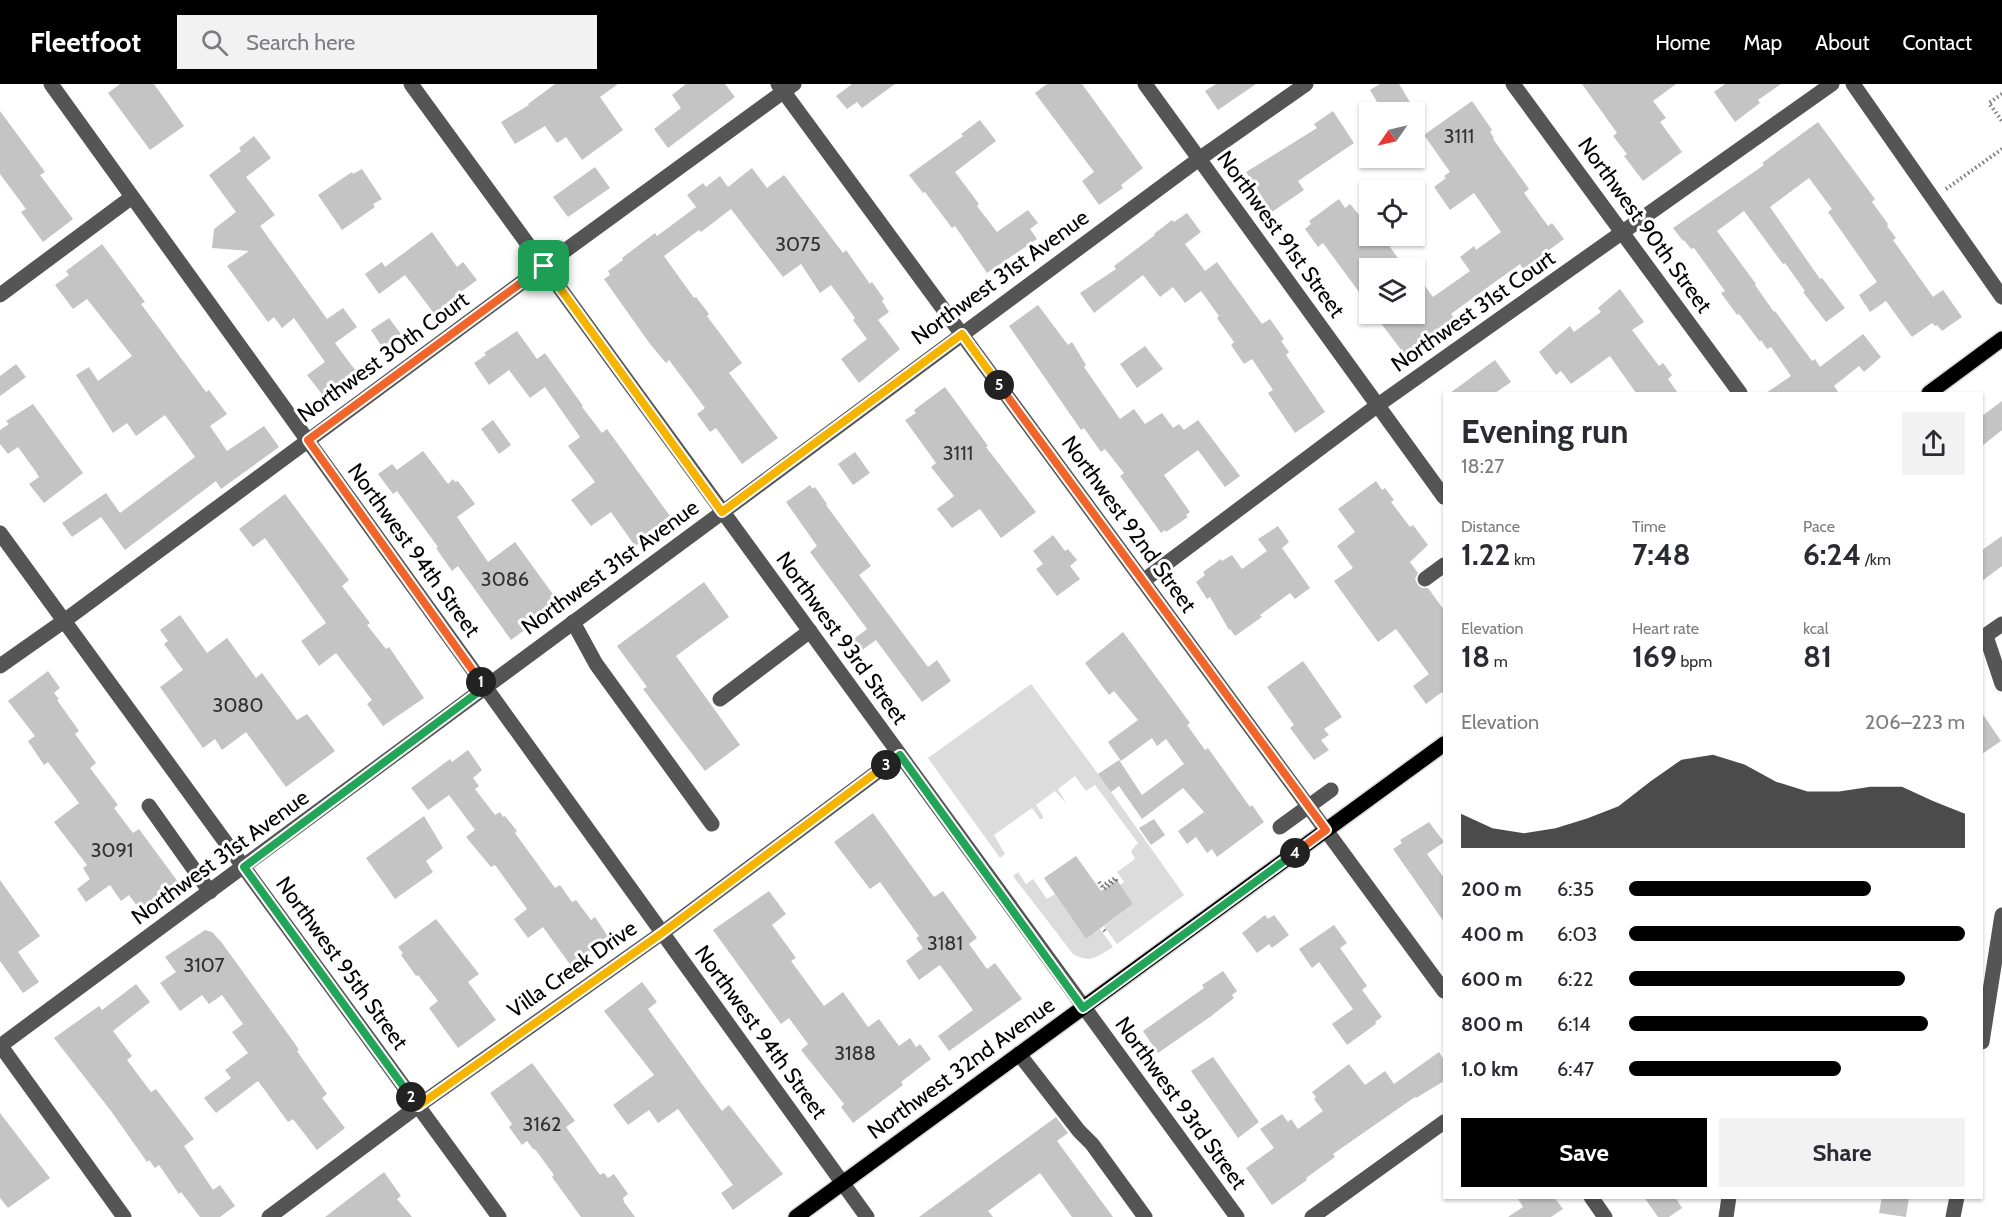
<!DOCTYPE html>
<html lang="en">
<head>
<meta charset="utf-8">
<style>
	:root { --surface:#fff; --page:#f2f2f3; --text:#2b2b33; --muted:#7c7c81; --accent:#000 }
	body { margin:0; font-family:Cabin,sans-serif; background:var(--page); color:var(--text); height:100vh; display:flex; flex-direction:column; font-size:22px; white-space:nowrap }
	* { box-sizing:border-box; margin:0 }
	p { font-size:20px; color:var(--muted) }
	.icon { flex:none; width:33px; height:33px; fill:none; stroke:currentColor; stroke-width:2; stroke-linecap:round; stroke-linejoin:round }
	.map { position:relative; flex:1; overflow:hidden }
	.drawer { position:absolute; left:1443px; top:308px; width:540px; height:807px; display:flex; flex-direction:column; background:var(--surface); border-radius:0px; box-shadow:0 2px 4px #0004 }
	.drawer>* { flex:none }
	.needle { width:39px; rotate:236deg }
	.controls { position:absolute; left:1359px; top:18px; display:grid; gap:12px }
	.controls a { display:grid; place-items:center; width:66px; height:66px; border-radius:0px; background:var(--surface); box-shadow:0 2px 4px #0004; font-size:30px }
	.pin { position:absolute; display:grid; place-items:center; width:51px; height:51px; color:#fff; margin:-26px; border-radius:12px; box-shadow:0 3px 9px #0006 }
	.km { position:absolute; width:30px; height:30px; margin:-15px; border-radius:50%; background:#222; color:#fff; font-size:16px; line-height:30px; text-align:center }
	.round { display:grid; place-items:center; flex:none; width:63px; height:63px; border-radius:0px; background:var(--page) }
	.summary { display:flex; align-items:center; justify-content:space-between; height:102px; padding:0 18px }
	h1 { font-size:33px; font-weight:800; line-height:45px }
	.figures { display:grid; grid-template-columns:repeat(3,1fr); gap:9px; height:102px; padding:6px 18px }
	.figures div { display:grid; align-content:center }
	.figures b { font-size:30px; font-weight:800 }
	.figures small { font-size:16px; font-weight:400 }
	.figures p { font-size:16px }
	.chart { height:168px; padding:12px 18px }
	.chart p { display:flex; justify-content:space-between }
	.chart svg { width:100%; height:108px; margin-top:6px; fill:var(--accent); opacity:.7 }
	.cta { display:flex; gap:12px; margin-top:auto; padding:12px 18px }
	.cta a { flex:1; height:69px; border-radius:0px; background:var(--accent); color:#fff; font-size:24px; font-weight:800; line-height:69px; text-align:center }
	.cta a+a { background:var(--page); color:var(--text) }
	ul { padding:0 18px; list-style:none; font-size:20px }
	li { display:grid; grid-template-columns:96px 72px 1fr; align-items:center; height:45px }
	li i { height:15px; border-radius:8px; background:var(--accent) }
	header { display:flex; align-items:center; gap:36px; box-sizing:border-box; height:84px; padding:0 30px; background:var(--accent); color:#fff }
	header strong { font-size:28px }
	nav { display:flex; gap:33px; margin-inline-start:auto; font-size:21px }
	.search { width:420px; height:54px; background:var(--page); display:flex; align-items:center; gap:15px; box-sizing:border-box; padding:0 21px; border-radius:0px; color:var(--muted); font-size:22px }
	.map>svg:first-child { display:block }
</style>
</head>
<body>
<header>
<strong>Fleetfoot</strong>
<div class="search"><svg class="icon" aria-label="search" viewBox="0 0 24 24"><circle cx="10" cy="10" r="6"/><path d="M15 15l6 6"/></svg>Search here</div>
<nav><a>Home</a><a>Map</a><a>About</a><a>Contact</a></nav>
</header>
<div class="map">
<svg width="2002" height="1133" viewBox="0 0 2002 1133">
	<rect width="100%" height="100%" fill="#fff"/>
	<g fill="#dcdcdc">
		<polygon points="1031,600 1102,695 1184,811 1117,860 1104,842 1133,820 1120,801 1124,798 1117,788 1135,775 1131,767 1138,759 1095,701 1086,707 1075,692 1058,705 1066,719 1055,707 1036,721 1043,732 1043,735 1040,735 1032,724 994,751 1005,770 1000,774 928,674"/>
		<path d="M 1018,788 L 1026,800 L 1033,795 L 1047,815 L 1055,810 L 1086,855 L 1100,845 L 1113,863 C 1099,872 1089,880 1073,870 L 1013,792 Z"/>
	</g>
	<g fill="#c4c4c4">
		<polygon points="120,0 154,0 184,42 150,66 108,9"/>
		<polygon points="555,0 618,0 600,13 623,46 582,76 566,53 557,59 545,42 515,60 501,38 529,21 528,20"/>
		<polygon points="686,0 725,0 735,13 668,64 654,45 681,24 672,11"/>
		<polygon points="852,0 895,0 862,24 857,18 847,25 836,12"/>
		<polygon points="1047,0 1082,0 1143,84 1121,101 1123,104 1099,121 1082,97 1094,88 1035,9"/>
		<polygon points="1216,0 1256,0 1218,26 1205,7"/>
		<polygon points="1380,0 1399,0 1416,28 1383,28 1370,6"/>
		<polygon points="1582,0 1676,0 1653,17 1666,34 1660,38 1682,68 1643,97 1624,72 1627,70 1613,52 1617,49"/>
		<polygon points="1725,0 1781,0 1758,16 1760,19 1735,38 1714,8"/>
		<polygon points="1472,17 1492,46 1490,48 1494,54 1493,55 1529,105 1524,109 1548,142 1552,139 1564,155 1523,185 1520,180 1477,211 1451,230 1455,235 1405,271 1374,230 1414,230 1414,187 1433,213 1470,187 1460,173 1474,162 1476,166 1501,148 1474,109 1450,126 1434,103 1446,94 1444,92 1450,88 1424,51"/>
		<polygon points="0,27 45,88 40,91 73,135 43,158 21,128 26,125 0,90"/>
		<polygon points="1333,27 1354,59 1298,97 1304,106 1272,128 1246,88 1317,44 1314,40"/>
		<polygon points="980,36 996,57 955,88 979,120 977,122 997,148 1028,126 1038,139 1030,145 1037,155 987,189 955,142 952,144 925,108 923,109 909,91 963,52 961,50"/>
		<polygon points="1818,38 1875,115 1872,118 1888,140 1887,142 1896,154 1893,156 1933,213 1943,206 1962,233 1942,247 1937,241 1935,242 1932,239 1912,253 1886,217 1870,228 1859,211 1877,198 1828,128 1832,125 1809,94 1770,123 1820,195 1822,194 1845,224 1826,238 1803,208 1805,207 1785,179 1783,180 1744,127 1717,147 1756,200 1755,201 1774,228 1775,227 1812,277 1815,275 1820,283 1863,250 1881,273 1864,288 1859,282 1834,302 1839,309 1766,309 1791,292 1771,263 1767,265 1761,256 1760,258 1739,230 1737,231 1721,209 1725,207 1694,164 1691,165 1684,156 1683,157 1673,144 1764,81 1762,79"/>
		<polygon points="254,52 271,74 246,93 275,131 260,142 327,235 343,224 357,243 335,259 358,290 325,314 307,291 325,278 294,234 282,244 274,233 268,238 227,182 249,167 212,164 214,145 236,128 209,91 241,67 239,64"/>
		<polygon points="595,83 610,104 568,133 553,113"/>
		<polygon points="752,84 767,104 784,91 843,169 846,166 870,200 872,198 884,215 882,217 889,228 878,236 900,265 859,299 841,275 867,255 853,236 855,234 831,201 820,209 801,180 783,193 731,125 701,148 699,146 664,172 694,214 696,213 709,230 707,232 742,279 729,289 778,354 742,380 716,344 710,348 697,330 705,324 669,276 666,279 650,260 604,195 610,191 608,187 623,176 622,174 655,149 657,152 696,123 687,111 703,99 706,103 720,92 728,103"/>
		<polygon points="362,85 382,115 373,120 375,123 342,146 318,111 352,88 353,90"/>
		<polygon points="1339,115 1345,124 1350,120 1370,144 1370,152 1382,152 1405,184 1370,184 1370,223 1323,159 1318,163 1305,145 1311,140 1309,137"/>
		<polygon points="1187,129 1201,148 1185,160 1205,187 1217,178 1262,240 1270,235 1284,255 1281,257 1289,268 1286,271 1325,328 1295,349 1268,309 1273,306 1252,275 1244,280 1231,261 1234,258 1217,234 1219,232 1201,207 1185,219 1173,203 1160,213 1143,191 1094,229 1080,209 1116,185 1114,182 1155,151 1154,150 1172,136 1174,138"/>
		<polygon points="432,148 457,183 463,178 477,196 450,216 453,220 436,232 405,191 379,210 365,190 382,178 385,183"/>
		<polygon points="102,160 145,218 141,220 175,266 206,308 209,306 227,330 210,342 227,367 264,342 279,363 221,405 216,397 125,466 101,433 72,453 62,439 106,409 120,429 195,373 165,331 136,352 127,339 113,349 76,291 89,283 98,297 132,272 87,215 73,225 55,201 69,191 66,187"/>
		<polygon points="1620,205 1644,238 1632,246 1659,282 1663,279 1672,291 1668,295 1678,309 1636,309 1610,272 1571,300 1561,287 1556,291 1539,268 1570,242 1574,248 1601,228 1598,224"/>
		<polygon points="1038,221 1068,261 1072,258 1086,281 1084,283 1120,335 1134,325 1145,340 1162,329 1173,344 1179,340 1184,346 1198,336 1240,392 1225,403 1198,366 1164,391 1190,428 1186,431 1188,433 1166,448 1165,446 1161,449 1120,392 1124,389 1105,365 1101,368 1084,344 1081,346 1009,242"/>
		<polygon points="389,234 401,250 382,263 371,246"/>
		<polygon points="517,247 537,275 545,269 583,322 582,323 602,349 607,345 670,432 648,448 650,451 635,462 611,428 591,442 571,416 595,398 568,362 580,353 545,303 530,314 509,286 489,301 474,279 486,271 484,269"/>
		<polygon points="1145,262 1163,285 1137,304 1120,280"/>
		<polygon points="1495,276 1511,298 1495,309 1450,309"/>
		<polygon points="16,280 26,293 0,312 0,292"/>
		<polygon points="945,303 988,362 986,363 1036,428 1001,454 980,425 952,444 937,425 954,412 931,383 936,379 905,336 916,329 914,326"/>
		<polygon points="2002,317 2002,346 1982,362 1982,332"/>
		<polygon points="33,320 83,389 44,419 29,400 39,393 36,388 18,363 8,370 0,360 0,346 9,340 6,337"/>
		<polygon points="493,336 511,361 499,370 481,345"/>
		<polygon points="423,367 448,400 453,395 455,398 458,397 475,420 457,433 488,478 515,458 560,520 511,556 458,482 452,487 436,464 438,463 397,407 393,410 378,390 392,380 397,386"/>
		<polygon points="855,368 870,389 853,401 838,380"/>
		<polygon points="1376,397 1382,406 1385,404 1394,416 1391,418 1410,443 1413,441 1428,461 1410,478 1418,489 1415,495 1418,501 1422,504 1428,504 1444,526 1444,611 1442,608 1426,620 1413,602 1429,590 1396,545 1378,558 1334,497 1353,484 1337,462 1355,448 1338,425"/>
		<polygon points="810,401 813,405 815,403 827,420 826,421 871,482 859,491 928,583 937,576 951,597 922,618 876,556 851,574 843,563 867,545 810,468 817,462 786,418"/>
		<polygon points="285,410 349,496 342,502 370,539 367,541 386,565 389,563 424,614 383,642 367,620 372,616 336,569 319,582 301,557 326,539 265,454 253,463 239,445"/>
		<polygon points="1278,442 1289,458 1282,464 1310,504 1295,515 1290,509 1260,531 1262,533 1235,552 1230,545 1229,546 1210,513 1207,515 1196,498 1205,491 1203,488 1221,475 1222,477 1232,471 1242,485 1267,467 1258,455"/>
		<polygon points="1053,451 1065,467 1068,465 1077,476 1070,482 1080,495 1057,512 1036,485 1043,480 1033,467"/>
		<polygon points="2002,452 2002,482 1982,497 1982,466"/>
		<polygon points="704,498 729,533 676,572 740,661 705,687 643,605 647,603 617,562"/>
		<polygon points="180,531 207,569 227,554 256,594 262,589 297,636 307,630 335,667 286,703 246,648 222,666 215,655 203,664 160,603 183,586 164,560 168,557 160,546"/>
		<polygon points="1123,548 1190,639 1187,641 1205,666 1208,664 1250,723 1252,721 1264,738 1217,773 1212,765 1207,769 1196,753 1187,760 1178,747 1204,728 1183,704 1142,735 1119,702 1111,708 1098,690 1119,676 1142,711 1184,680 1166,655 1157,662 1152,654 1121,677 1108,658 1138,636 1114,607 1109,611 1085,579"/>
		<polygon points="1303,577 1342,633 1324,645 1329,651 1321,656 1329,666 1314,676 1290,644 1294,641 1267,603"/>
		<polygon points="48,587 60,604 54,609 59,615 57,616 79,647 75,650 96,679 90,684 118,721 114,724 133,749 139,745 181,802 143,830 129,811 121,817 110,801 86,818 77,805 90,795 83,784 87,781 54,738 79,719 48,678 44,681 28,657 35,652 8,617"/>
		<polygon points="1982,629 2001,657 1982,670"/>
		<polygon points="468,666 482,686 473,694 479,702 475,705 495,731 500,728 503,733 505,732 517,747 515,749 555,804 560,801 572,818 576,816 591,836 595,833 609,854 571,882 543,843 528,854 514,835 527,825 495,781 491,783 466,753 475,746 449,711 428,726 411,704 450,675 452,678"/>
		<polygon points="873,729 934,813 943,807 977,854 969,860 987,885 995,879 1022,915 949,967 938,952 973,926 940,881 919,896 906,877 923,864 916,854 919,852 880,798 870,805 834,758"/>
		<polygon points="424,732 443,764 426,777 433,788 395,815 366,774"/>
		<polygon points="1154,735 1165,751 1151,761 1139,744"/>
		<polygon points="1429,738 1444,758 1427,770 1444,794 1444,838 1393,765 1402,759 1400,756"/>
		<polygon points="1076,772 1101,807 1117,796 1133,820 1086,855 1044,794"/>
		<polygon points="0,796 40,852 18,868 39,898 23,909 0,877"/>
		<polygon points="769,807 786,830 772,841 796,874 791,877 824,922 843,908 868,943 879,935 899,962 910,954 916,963 920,960 931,975 901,998 903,1001 853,1039 841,1023 844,1020 801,966 808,960 789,934 781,940 713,846"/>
		<polygon points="1265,831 1268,835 1274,831 1289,851 1272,864 1269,860 1257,869 1242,849"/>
		<polygon points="436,835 479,890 468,898 496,936 458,964 429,924 438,917 418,891 416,892 401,871 403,869 398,863"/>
		<polygon points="1334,841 1347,859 1340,864 1367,902 1362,906 1382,933 1375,938 1376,940 1347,961 1332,940 1353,925 1319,878 1312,884 1299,865"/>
		<polygon points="205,846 212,848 222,859 293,957 299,966 297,967 327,1010 322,1014 345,1044 317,1066 293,1035 288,1038 258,997 216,1029 204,1014 231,994 225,986 248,969 232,948 243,940 222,911 209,920 202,911 180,927 160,899 176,888 165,873"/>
		<polygon points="1223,887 1237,907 1232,911 1234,914 1210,933 1158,969 1143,947 1204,904 1202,901"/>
		<polygon points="642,898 657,918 648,925 702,1000 722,1027 729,1021 783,1090 733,1126 721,1109 733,1101 678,1025 658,1039 649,1026 628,1041 613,1021 654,991 604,927"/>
		<polygon points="136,900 150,918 113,947 132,972 127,976 151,1008 156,1005 194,1055 184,1062 213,1106 220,1101 235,1122 220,1133 200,1133 181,1108 179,1110 159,1081 155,1084 149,1076 147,1078 111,1027 54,954 99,922 102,926"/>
		<polygon points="1439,968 1444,976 1444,997 1416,1014 1415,1013 1333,1070 1335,1073 1306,1094 1307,1096 1272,1121 1246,1084 1274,1064 1260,1045 1282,1030 1288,1038 1291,1035 1298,1045 1323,1027 1314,1015 1316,1013 1312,1008 1349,980 1365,1001 1385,987 1394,1000"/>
		<polygon points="1213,973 1259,1038 1238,1054 1191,987"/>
		<polygon points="532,979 575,1037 566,1043 600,1091 604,1089 608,1094 614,1090 628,1110 623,1114 624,1118 635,1133 581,1133 552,1093 554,1091 535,1065 534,1066 527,1057 522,1061 509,1043 512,1040 490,1009"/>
		<polygon points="0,1029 50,1094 8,1124 0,1114"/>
		<polygon points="1056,1033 1068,1049 1057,1057 1113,1133 1072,1133 1040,1089 988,1127 993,1133 919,1133"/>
		<polygon points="384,1088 401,1112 397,1115 412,1133 325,1133"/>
		<polygon points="1517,1113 1554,1113 1563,1125 1551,1133 1508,1133 1523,1123"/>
		<polygon points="1644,1113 1675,1113 1682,1124 1669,1133 1658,1133"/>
		<polygon points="1882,1113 1909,1113 1906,1133 1879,1129"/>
	</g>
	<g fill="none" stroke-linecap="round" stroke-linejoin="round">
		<g stroke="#dbdbdb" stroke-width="18">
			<g id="major">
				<polyline points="1929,309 2002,255"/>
				<polyline points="796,1133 1444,660"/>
			</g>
		</g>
		<g stroke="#777" stroke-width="4" stroke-dasharray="1.5 3" stroke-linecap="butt">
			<polyline points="2002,10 1989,19 2002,37"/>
			<polyline points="1946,105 2002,65"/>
			<polyline points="1099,798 1104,805 1116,796 1115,794 1102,802"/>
			<polyline points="1104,846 1105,847"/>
		</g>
		<g stroke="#555" stroke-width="15">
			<polyline points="51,0 867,1133"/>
			<polyline points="411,0 1237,1133"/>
			<polyline points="778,0 1444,907"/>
			<polyline points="1145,0 1444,413"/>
			<polyline points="1513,0 1740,309"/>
			<polyline points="1853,0 2002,213"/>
			<polyline points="0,211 132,113"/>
			<polyline points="0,449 499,1133"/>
			<polyline points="1425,495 1444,481"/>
			<polyline points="1143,497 1378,321 1832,0"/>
			<polyline points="573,538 596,580 712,740"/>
			<polyline points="1986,552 2002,600"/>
			<polyline points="1982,554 2002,540"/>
			<polyline points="0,582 64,537 544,182 794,0"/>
			<polyline points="720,615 810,547"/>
			<polyline points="149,722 210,808"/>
			<polyline points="1280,743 1331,706"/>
			<polyline points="1982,958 2002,831"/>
			<polyline points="0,961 124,1133"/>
			<path d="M 0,962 C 401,669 799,370 1199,75 L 1306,0"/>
			<polyline points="1019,970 1079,1047 1092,1060 1145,1133"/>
			<polyline points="1591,1113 1605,1133"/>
			<polyline points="269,1133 418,1022 662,849 900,671"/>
			<polyline points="1312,1133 1444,1038"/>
			<polyline points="1726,1133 1729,1113"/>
			<polyline points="1953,1133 1957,1113"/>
		</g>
		<use href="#major" stroke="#000" stroke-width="15"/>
	</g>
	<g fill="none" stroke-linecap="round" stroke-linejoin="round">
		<g stroke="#fff" stroke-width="12">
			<polyline id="split-1" points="481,598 308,356 544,182"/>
		</g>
		<g stroke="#fff" stroke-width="12">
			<polyline id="split-2" points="411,1013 244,783 485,603 481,598"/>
		</g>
		<g stroke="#fff" stroke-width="12">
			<polyline id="split-3" points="411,1013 418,1022 662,849 886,681"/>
		</g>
		<g stroke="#fff" stroke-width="12">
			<polyline id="split-4" points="886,681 900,671 1083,924 1295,769"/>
		</g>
		<g stroke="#fff" stroke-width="12">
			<polyline id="split-5" points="999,301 1326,746 1295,769"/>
		</g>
		<g stroke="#fff" stroke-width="12">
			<polyline id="split-6" points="544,182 722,428 962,250 999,301"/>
		</g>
		<use href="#split-1" stroke="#f0652b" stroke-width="8"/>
		<use href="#split-2" stroke="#22a559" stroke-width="8"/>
		<use href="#split-3" stroke="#f5b400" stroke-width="8"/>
		<use href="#split-4" stroke="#22a559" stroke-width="8"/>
		<use href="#split-5" stroke="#f0652b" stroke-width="8"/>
		<use href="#split-6" stroke="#f5b400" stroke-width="8"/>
	</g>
	<g text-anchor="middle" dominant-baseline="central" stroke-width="6" stroke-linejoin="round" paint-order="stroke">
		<g font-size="20" fill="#313131">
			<text x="1459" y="52">3111</text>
			<text x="798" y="160">3075</text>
			<text x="958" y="369">3111</text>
			<text x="505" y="495">3086</text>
			<text x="238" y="621">3080</text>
			<text x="112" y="766">3091</text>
			<text x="945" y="859">3181</text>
			<text x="204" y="881">3107</text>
			<text x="855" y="969">3188</text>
			<text x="542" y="1040">3162</text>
		</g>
		<g font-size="22" fill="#000" stroke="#fff">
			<text transform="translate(1645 141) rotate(54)">Northwest 90th Street</text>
			<text transform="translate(1281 150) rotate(54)">Northwest 91st Street</text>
			<text transform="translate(1000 193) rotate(-36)">Northwest 31st Avenue</text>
			<text transform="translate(1473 227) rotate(-35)">Northwest 31st Court</text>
			<text transform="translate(383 273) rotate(-36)">Northwest 30th Court</text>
			<text transform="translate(1129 440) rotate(54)">Northwest 92nd Street</text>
			<text transform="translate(414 466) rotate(54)">Northwest 94th Street</text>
			<text transform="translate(610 483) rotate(-36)">Northwest 31st Avenue</text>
			<text transform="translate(842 554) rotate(54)">Northwest 93rd Street</text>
			<text transform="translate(220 773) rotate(-36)">Northwest 31st Avenue</text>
			<text transform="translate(342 879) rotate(54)">Northwest 95th Street</text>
			<text transform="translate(572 885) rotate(-35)">Villa Creek Drive</text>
			<text transform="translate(761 948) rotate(54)">Northwest 94th Street</text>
			<text transform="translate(961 984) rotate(-36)">Northwest 32nd Avenue</text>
			<text transform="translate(1181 1019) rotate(54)">Northwest 93rd Street</text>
		</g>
	</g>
</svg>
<div class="controls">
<a><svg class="needle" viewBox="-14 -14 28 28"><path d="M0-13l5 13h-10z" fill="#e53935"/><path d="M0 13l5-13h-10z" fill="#7c7c81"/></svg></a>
<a><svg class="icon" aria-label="locate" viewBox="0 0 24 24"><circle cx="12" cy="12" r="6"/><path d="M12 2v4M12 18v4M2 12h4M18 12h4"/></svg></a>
<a><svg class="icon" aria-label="layers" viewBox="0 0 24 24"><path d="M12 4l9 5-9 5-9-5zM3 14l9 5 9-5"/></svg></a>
</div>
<div class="pin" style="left:544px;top:182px;background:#1e9e55"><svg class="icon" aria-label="arrive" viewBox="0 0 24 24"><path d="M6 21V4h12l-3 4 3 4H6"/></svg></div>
<b class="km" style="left:481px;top:598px">1</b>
<b class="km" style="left:411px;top:1013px">2</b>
<b class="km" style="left:886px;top:681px">3</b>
<b class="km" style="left:1295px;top:769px">4</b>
<b class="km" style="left:999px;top:301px">5</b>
<section class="drawer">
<div class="summary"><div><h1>Evening run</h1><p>18:27</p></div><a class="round"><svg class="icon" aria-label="share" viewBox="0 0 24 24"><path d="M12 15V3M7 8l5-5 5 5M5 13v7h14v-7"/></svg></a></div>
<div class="figures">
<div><p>Distance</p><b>1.22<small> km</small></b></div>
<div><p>Time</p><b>7:48</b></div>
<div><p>Pace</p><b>6:24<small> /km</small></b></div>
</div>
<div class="figures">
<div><p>Elevation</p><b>18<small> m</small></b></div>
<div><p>Heart rate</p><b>169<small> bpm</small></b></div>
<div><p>kcal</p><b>81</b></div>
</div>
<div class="chart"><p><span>Elevation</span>206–223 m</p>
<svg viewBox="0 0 160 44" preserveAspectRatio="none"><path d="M0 44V30L10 36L20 38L30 36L40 32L50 27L60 17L70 8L80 6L90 10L100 17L110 21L120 21L130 19L140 19L150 25L160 30V44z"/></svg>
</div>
<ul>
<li><b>200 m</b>6:35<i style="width:72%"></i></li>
<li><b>400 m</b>6:03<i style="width:100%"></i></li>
<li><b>600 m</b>6:22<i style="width:82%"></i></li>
<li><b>800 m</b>6:14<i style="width:89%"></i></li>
<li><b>1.0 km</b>6:47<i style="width:63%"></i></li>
</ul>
<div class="cta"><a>Save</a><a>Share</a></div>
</section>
</div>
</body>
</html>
